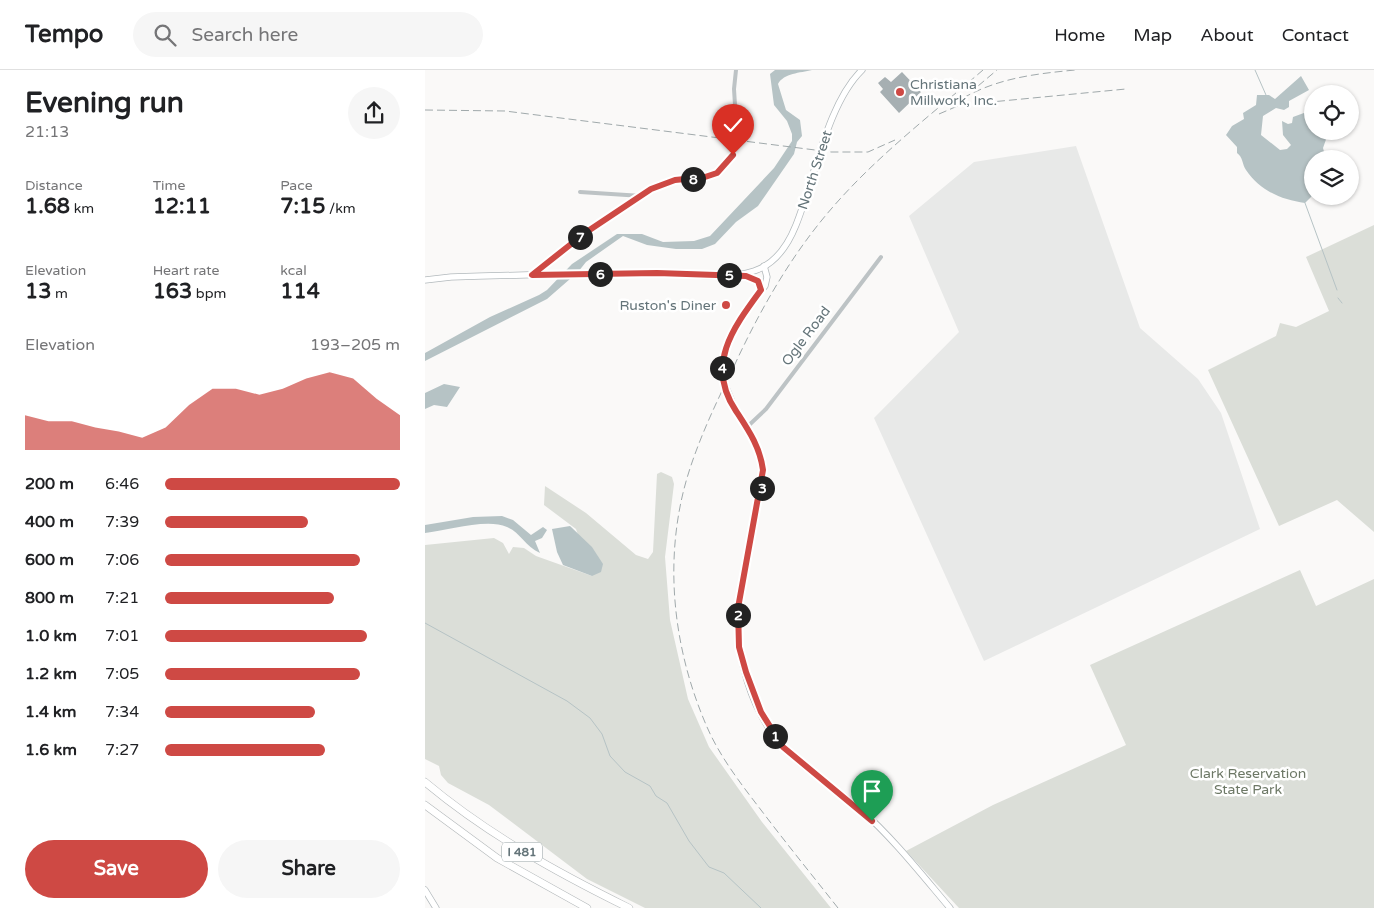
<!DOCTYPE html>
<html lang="en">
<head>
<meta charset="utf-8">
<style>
	:root { --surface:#fff; --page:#f6f6f6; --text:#202124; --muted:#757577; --line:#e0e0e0; --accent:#ce4944 }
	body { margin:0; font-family:"Varela Round",sans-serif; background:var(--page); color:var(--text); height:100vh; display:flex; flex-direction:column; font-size:19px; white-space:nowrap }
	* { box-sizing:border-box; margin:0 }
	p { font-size:16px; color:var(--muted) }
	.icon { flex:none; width:28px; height:28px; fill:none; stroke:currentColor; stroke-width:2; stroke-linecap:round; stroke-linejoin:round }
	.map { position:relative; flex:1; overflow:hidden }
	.side { display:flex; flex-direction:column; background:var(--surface); width:425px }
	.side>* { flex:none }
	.tools { position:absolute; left:879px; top:15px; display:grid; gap:10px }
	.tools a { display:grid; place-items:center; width:55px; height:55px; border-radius:50%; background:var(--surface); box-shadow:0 1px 4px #0004; font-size:25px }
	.pin { position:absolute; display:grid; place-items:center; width:42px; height:42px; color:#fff; margin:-51px -21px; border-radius:50% 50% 50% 0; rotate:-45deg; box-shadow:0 0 5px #0007 }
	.pin .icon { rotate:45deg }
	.km { position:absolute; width:25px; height:25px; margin:-12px; border-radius:50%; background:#222; color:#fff; font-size:14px; line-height:25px; text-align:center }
	.round { display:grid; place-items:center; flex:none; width:52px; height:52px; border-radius:26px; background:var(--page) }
	.head { display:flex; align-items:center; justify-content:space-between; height:85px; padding:0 25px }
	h1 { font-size:28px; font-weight:700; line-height:38px }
	.stats { display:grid; grid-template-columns:repeat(3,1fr); gap:8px; height:85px; padding:5px 25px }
	.stats div { display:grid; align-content:center }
	.stats b { font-size:21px; font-weight:700 }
	.stats small { font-size:14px; font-weight:400 }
	.stats p { font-size:14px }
	.chart { height:140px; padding:10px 25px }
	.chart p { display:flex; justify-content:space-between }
	.chart svg { width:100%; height:90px; margin-top:5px; fill:var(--accent); opacity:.7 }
	.primary-button { display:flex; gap:10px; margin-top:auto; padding:10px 25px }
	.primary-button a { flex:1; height:58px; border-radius:30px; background:var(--accent); color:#fff; font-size:20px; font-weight:700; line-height:58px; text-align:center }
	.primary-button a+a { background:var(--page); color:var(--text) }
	ul { padding:0 25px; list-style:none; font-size:16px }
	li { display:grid; grid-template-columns:80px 60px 1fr; align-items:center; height:38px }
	li i { height:12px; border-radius:6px; background:var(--accent) }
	header { display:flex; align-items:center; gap:30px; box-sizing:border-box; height:70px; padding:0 25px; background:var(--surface); border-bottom:1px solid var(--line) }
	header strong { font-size:24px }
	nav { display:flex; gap:28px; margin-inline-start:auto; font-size:18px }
	.search { width:350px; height:45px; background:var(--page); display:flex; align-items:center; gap:12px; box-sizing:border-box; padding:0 18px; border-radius:28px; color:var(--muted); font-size:19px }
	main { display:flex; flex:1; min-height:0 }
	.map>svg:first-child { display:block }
</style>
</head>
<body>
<header>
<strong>Tempo</strong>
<div class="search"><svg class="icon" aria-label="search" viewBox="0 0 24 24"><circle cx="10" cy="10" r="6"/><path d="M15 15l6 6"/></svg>Search here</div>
<nav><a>Home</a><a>Map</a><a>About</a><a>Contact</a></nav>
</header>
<main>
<section class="side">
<div class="head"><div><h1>Evening run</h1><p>21:13</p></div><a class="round"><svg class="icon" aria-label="share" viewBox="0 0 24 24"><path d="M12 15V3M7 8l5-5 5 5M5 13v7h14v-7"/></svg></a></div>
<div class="stats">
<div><p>Distance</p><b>1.68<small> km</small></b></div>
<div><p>Time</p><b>12:11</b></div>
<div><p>Pace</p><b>7:15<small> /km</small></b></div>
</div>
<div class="stats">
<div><p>Elevation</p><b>13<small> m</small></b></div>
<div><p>Heart rate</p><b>163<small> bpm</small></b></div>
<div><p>kcal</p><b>114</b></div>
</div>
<div class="chart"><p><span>Elevation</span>193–205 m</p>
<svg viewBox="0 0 160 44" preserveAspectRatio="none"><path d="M0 44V27L10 30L20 30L30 33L40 35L50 38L60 33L70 22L80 14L90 14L100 17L110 14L120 9L130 6L140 9L150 19L160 27V44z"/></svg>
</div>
<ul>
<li><b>200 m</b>6:46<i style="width:100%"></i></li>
<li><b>400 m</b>7:39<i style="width:61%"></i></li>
<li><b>600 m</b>7:06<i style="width:83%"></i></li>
<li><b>800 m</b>7:21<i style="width:72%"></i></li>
<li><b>1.0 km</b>7:01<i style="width:86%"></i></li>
<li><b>1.2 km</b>7:05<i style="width:83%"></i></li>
<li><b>1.4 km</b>7:34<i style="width:64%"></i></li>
<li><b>1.6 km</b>7:27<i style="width:68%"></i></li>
</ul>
<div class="primary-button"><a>Save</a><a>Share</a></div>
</section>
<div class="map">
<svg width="949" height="838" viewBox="0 0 949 838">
	<rect width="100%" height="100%" fill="#faf9f8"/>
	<polygon fill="#e8e9e8" points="651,76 715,258 773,309 796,343 835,459 559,591 449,348 534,262 484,146 549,92"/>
	<g fill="#dbded8">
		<polygon points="949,155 949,462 912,430 854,456 783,300 851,266 855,253 871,257 904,241 881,187"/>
		<polygon points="236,402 247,407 249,414 240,487 245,550 263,629 284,677 337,752 406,838 220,838 162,809 64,735 23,713 16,705 14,696 0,689 0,475 69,468 78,473 84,484 88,477 99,478 111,486 167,506 151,459 119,435 120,416 161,443 211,485 223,489 228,482 232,404"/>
		<polygon points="875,500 891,536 949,509 949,838 534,838 481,781 568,735 701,675 665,595"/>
	</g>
	<g fill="#b6c3c5">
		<path d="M 350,0 L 387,0 C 375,3 359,3 353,14 L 361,40 L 375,50 L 377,66 L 372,72 L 369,84 L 333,136 L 311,152 L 290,174 L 277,179 L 251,179 L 222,175 L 198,166 L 161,192 L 153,202 L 122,229 L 0,291 L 0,283 L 65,247 L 114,225 L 122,220 L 147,194 L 192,164 L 217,164 L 238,172 L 269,171 L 285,166 L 349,98 L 367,71 L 367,64 L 362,51 L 349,35 L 345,4 Z"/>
		<path d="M 876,6 L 884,20 L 864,31 L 864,37 L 859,40 L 851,38 L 838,46 L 836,65 L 855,80 L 862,79 L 866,75 L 858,65 L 857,51 L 863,54 L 867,53 L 868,47 L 887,40 L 888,61 L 904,61 L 898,78 L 901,89 L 888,89 L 887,126 L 880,133 C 857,130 835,121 821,100 C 817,94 818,87 812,83 L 812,77 L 801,65 L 807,56 L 819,49 L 818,43 L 831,35 L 832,25 L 844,25 L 850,29 Z"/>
		<polygon points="19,314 35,317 22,337 9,335 0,339 0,323"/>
		<path d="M 77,446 L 88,450 L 106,465 L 118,457 L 122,460 L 117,468 L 110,471 L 115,483 C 100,476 95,462 82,457 C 61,448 22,461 0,463 L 0,455 L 48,447 Z"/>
		<polygon points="145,456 167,477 178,494 176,502 167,506 138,495 132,482 127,459"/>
	</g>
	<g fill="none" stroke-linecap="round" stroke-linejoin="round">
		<g stroke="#b6c3c5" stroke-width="1">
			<polyline points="830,0 841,25"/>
			<polyline points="880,133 912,220"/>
			<polyline points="913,228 917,233"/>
			<polyline points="0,553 142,631 165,648 177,664 185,686 200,702 225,716 231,726 242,733 264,771 284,797 299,803 336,838"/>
		</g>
	</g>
	<polygon fill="#a6afb2" points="477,2 496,22 474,43 455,22 458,19 453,13 460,7 466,12"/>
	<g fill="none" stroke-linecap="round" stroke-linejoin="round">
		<g stroke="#b2b9bc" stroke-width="7">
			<g id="secondary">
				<polyline points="316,205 333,211 336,220"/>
				<path d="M 0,210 L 26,207 C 94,205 163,203 231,203 C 263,203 298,211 329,201 C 351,194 363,175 371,155 C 390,108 402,34 437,0"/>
				<path d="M 299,312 C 293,273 316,244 340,216 L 342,207 L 339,196"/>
				<path d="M 310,339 L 333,378 L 338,400 L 313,538 C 310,584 326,642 358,676 C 380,701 411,718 435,739 C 468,768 497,805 525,838"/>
				<polyline points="0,820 11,838"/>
			</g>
		</g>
		<g stroke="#b2b7b9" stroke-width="8">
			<g id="highway">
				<path d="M 0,712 C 62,764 131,802 204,838"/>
				<polyline points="0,735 72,788 162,838"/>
			</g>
		</g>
		<g stroke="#bdc3c5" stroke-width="4">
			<polyline points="155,122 217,126"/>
			<polyline points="107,205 160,163 226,119 250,110 280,107 297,99 308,85 312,67 309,19 311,0"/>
			<polyline points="322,357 341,339 456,187"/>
		</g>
		<use href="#secondary" stroke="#fff" stroke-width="5.5"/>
		<use href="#highway" stroke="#fff" stroke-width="7"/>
		<g stroke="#a0a9ab" stroke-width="1" stroke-dasharray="8 4" stroke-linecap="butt">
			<polyline points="553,16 572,0"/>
			<path d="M 538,28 C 574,8 609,4 650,0"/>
			<polyline points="0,40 80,41 406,82 443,82 470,70"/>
			<polyline points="514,44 535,35 701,19"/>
			<path d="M 413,838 C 387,805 361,773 336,740 C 316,714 295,687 282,657 C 248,579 238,490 262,408 C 274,368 292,331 310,294 C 336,238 367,184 407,138 C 452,86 507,44 558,0"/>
		</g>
		<g stroke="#b2b9bc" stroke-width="7" stroke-linecap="butt">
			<polyline id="secondary-bridge" points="299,312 310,339"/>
		</g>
		<use href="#secondary-bridge" stroke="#fff" stroke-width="5.5"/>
	</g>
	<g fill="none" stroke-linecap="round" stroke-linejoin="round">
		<g stroke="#fff" stroke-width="10">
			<path id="route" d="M 308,85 L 292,103 L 280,107 L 250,110 L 226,119 L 160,163 L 107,205 L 232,203 L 321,206 L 333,211 L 336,220 C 308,258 280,295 311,341 C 324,361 335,377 338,400 L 313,538 L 314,577 L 321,602 L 336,642 L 358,677 L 447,751"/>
		</g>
		<use href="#route" stroke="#ce4944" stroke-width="6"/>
	</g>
	<g fill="#ce4944" stroke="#fff" stroke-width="2">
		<circle cx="475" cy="22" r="5"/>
		<circle cx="301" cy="235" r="5"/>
	</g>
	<g text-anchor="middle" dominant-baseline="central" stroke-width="5" stroke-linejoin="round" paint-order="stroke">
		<rect fill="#fff" stroke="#929ea1" stroke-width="1" x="77" y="772.5" width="40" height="19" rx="4"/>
		<g font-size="12" font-weight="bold" fill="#647479">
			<text x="97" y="782">I 481</text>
		</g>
		<g font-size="14" fill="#647479" stroke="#fff" text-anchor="start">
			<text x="485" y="14">Christiana<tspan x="485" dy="16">Millwork, Inc.</tspan></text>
			<text x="291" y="235" text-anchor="end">Ruston's Diner</text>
		</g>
		<g font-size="14" fill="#647479" stroke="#fff">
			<text transform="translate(390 100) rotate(-72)">North Street</text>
			<text transform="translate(381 266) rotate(-53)">Ogle Road</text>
		</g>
		<g font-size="14" fill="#6d7866" stroke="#fff">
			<text x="823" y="703">Clark Reservation<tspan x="823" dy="16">State Park</tspan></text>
		</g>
	</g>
</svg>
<div class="tools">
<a><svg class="icon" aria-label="locate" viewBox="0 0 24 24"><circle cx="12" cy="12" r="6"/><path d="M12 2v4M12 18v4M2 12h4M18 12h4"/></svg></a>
<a><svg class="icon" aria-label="layers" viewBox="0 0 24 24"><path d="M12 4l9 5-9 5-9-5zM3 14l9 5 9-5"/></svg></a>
</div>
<div class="pin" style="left:447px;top:751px;background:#1e9e55"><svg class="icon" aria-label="arrive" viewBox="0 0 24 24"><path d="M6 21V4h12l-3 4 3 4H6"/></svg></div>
<div class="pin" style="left:308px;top:85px;background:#d93025"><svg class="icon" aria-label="check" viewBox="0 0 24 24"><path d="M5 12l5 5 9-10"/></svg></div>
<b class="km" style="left:350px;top:666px">1</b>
<b class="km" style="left:313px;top:545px">2</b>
<b class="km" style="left:337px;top:418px">3</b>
<b class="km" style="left:297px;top:298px">4</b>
<b class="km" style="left:304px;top:205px">5</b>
<b class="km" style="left:175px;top:204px">6</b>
<b class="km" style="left:155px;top:167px">7</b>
<b class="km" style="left:268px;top:109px">8</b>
</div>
</main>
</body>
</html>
